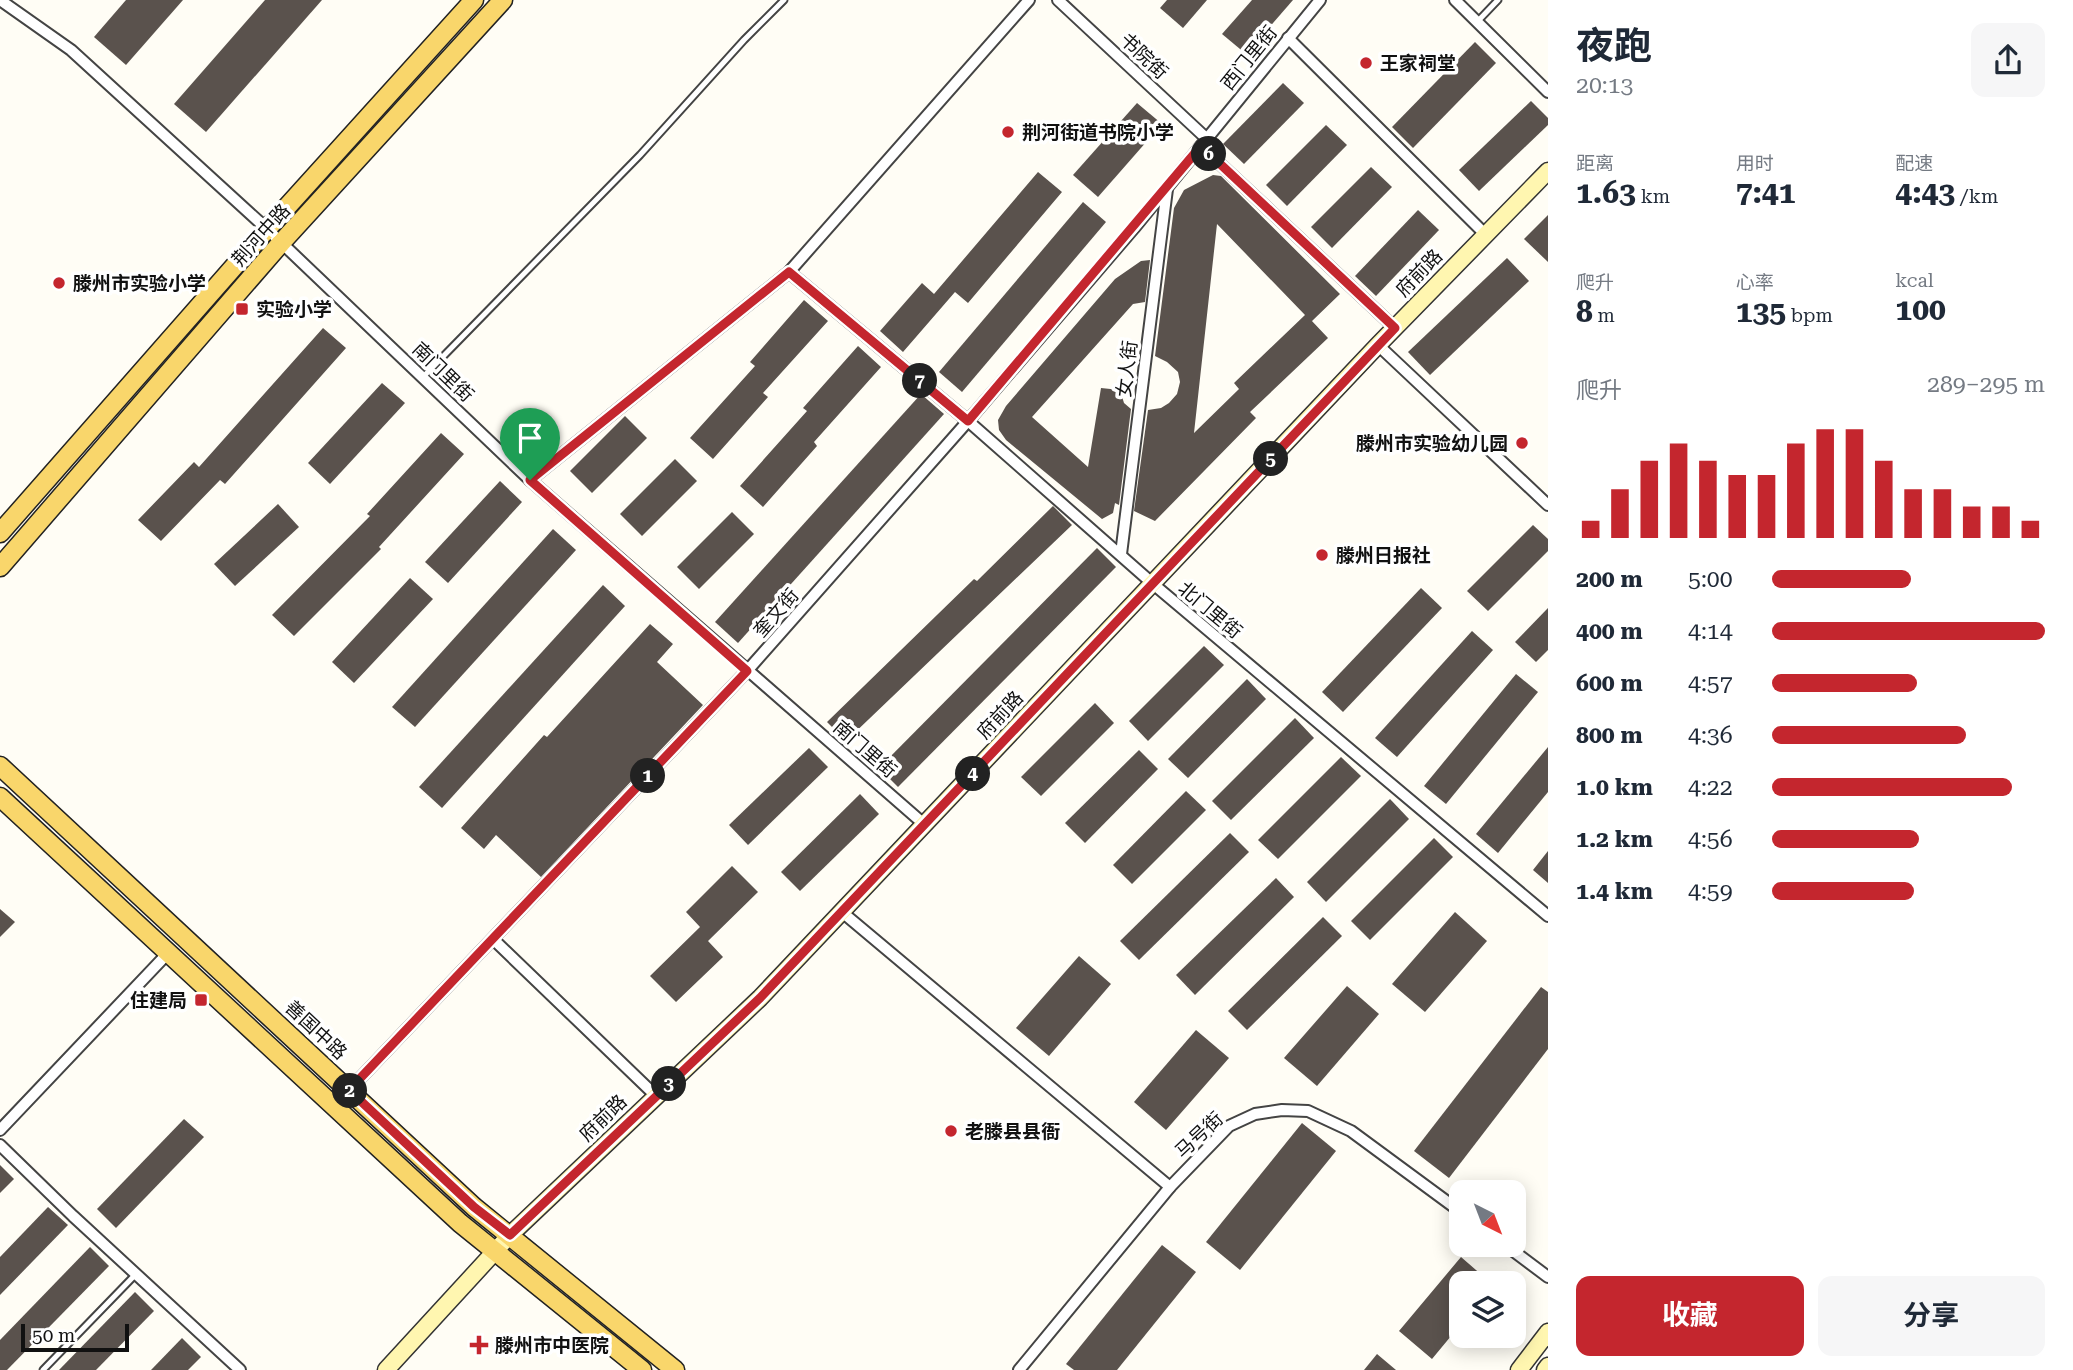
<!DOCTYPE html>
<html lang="zh">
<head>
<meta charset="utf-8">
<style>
	:root { --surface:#fff; --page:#f6f6f7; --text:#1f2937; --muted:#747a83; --accent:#c4262e }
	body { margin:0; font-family:"Roboto Serif","Noto Sans SC",serif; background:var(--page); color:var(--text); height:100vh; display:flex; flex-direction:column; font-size:26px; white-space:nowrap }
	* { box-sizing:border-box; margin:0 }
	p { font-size:23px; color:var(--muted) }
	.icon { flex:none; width:38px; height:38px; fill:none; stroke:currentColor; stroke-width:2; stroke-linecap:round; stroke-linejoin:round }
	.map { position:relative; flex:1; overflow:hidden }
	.panel { display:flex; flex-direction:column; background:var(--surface); width:525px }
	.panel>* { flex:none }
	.needle { width:46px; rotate:138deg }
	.controls { position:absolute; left:1449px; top:1180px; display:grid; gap:14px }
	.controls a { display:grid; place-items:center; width:77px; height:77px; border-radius:14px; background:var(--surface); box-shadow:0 4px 18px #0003; font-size:35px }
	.scale { position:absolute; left:21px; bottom:18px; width:108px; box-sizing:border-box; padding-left:7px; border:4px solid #111; border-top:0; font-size:19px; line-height:24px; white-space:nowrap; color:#111; -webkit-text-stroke:5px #fff; paint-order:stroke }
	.pin { position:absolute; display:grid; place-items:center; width:60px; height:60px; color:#fff; margin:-72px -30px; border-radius:50% 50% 50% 0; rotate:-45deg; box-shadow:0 0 7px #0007 }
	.pin .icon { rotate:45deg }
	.km { position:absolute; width:35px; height:35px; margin:-18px; border-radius:50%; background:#222; color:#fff; font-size:19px; line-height:35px; text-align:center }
	.round { display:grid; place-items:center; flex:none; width:74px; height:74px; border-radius:14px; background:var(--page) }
	.overview { display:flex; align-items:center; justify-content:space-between; height:119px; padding:0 28px }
	h1 { font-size:38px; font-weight:700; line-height:52px }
	.figures { display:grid; grid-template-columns:repeat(3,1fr); gap:10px; height:119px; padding:7px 28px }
	.figures div { display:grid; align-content:center }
	.figures b { font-size:30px; font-weight:700 }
	.figures small { font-size:19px; font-weight:400 }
	.figures p { font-size:19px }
	.chart { height:196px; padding:14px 28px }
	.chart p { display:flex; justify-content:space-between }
	.chart svg { width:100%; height:126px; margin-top:7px; stroke:var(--accent); stroke-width:6 }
	.primary-button { display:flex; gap:14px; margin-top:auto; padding:14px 28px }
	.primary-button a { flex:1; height:80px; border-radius:14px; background:var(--accent); color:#fff; font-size:28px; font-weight:700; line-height:80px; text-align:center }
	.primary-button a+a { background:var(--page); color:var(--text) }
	ul { padding:0 28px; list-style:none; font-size:23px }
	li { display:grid; grid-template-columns:112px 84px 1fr; align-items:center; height:52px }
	li i { height:18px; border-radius:9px; background:var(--accent) }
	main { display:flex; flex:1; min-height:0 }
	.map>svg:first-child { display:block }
</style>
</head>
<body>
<main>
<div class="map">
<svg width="1548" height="1370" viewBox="0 0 1548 1370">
	<rect width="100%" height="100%" fill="#fffdf5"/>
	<g fill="#5a524d" fill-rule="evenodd">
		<polygon points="126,0 183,0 126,65 94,37"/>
		<polygon points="265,0 322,0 206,132 174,104"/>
		<polygon points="1167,0 1207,0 1183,28 1160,8"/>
		<polygon points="1252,0 1293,0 1246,54 1222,34"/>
		<polygon points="1475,42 1496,63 1413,148 1392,127"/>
		<polygon points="1283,83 1304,103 1244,164 1223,144"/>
		<polygon points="1531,101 1548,118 1548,125 1479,191 1459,170"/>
		<polygon points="1137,103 1162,124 1098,197 1073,175"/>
		<polygon points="1326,125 1347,145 1287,206 1266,185"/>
		<polygon points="1371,167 1392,187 1332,248 1311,227"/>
		<polygon points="1038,172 1062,192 968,303 955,292 903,352 880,331 922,283 934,294"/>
		<path d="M 1213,175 L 1221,176 L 1340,294 L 1312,321 L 1311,320 L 1328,338 L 1250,412 L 1256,418 L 1155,521 L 1134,511 L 1148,410 L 1161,408 L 1169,403 L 1177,394 L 1180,382 L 1178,372 L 1167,362 L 1155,356 L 1174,208 L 1184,190 ZM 1217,224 L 1305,315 L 1234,383 L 1239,389 L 1194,433 Z"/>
		<polygon points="1083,202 1106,222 962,392 939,372"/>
		<polygon points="1418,210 1439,230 1376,296 1355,276"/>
		<polygon points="1548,215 1548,262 1524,239"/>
		<polygon points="1507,258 1529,281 1430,375 1408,352"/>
		<polygon points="1150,260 1145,302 1133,304 1032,417 1088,467 1101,388 1120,390 1124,403 1131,409 1119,505 1115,503 1113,513 1102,519 1006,440 999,430 998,420 1006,406 1115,279 1141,261"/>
		<polygon points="804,300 828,321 763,393 768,397 713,459 690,438 755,366 750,362"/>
		<polygon points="323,328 346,348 225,484 220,480 161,541 138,520 194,462 199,467"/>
		<polygon points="858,346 881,367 814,442 817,446 763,507 740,486 807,411 803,408"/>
		<polygon points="382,383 405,403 330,484 308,463"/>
		<polygon points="921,394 944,414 738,643 715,622"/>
		<polygon points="625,416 647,438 592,493 570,471"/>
		<polygon points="441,433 464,454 379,547 381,549 294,636 272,615 370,516 367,514"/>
		<polygon points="675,459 697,481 642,536 620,514"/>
		<polygon points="500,481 522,502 448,583 425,562"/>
		<polygon points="278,504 299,527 235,586 214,564"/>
		<polygon points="1053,506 1072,525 846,741 827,722 974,579 977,581"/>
		<polygon points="732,512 754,534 699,589 677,567"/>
		<polygon points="1533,525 1548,539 1548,551 1488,611 1467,591"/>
		<polygon points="553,529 576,550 415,727 392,707"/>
		<polygon points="1097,548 1116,567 898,787 879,768"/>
		<polygon points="410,578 433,599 354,683 332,662"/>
		<polygon points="603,585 625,606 442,808 419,787"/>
		<polygon points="1421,588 1442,608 1343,712 1322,692"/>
		<polygon points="1548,608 1548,650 1536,662 1515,642"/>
		<polygon points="650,624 673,644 657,662 703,705 541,877 496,835 484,849 461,828 544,735 547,737"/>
		<polygon points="1472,631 1493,650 1397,757 1375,738"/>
		<polygon points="1204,646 1224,665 1148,741 1129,721"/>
		<polygon points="1516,674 1538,692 1446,804 1424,786"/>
		<polygon points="1247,679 1266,699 1188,778 1168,759"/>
		<polygon points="1095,703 1114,723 1041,796 1021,777"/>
		<polygon points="1295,718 1314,738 1231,820 1212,801"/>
		<polygon points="1548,747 1548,792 1498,853 1476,834"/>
		<polygon points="809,748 828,767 748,845 729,825"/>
		<polygon points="1139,750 1158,769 1085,843 1065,823"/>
		<polygon points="1341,757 1361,776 1278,859 1258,840"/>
		<polygon points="1186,791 1206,810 1132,884 1113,865"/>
		<polygon points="860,794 879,814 800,891 781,872"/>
		<polygon points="1390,799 1409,819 1326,902 1307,882"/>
		<polygon points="1230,833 1249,852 1139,960 1120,941"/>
		<polygon points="1434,838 1453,857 1370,940 1351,921"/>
		<polygon points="1548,851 1548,883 1533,870"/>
		<polygon points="732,866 758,892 708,941 723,957 676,1002 650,976 700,927 686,912"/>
		<polygon points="1276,878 1294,897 1195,995 1176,975"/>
		<polygon points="0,909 15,922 0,937"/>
		<polygon points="1455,912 1487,941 1425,1012 1392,984"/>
		<polygon points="1323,917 1342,936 1247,1030 1228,1011"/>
		<polygon points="1079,956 1111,984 1049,1056 1016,1028"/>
		<polygon points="1347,986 1379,1014 1317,1086 1284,1058"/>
		<polygon points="1541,987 1548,992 1548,1049 1449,1178 1414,1151"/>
		<polygon points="1196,1030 1229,1058 1166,1130 1134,1102"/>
		<polygon points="184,1119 204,1137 116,1228 97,1209"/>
		<polygon points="1302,1123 1336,1151 1240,1270 1206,1242"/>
		<polygon points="0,1165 14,1179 0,1193"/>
		<polygon points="48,1207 68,1225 0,1295 0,1257"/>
		<polygon points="1162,1245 1196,1272 1117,1370 1074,1370 1066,1364"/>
		<polygon points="90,1247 109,1266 7,1370 0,1370 0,1340"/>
		<polygon points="1461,1257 1491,1283 1461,1283 1461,1324 1432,1359 1399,1331"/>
		<polygon points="135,1292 154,1311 96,1370 59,1370"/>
		<polygon points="182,1338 201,1357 188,1370 151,1370"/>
		<polygon points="1377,1354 1396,1370 1364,1370"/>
	</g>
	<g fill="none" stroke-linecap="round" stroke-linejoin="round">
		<g stroke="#444" stroke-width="9">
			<g id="lane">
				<polyline points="1477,22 1498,0"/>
				<polyline points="423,377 640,155 744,40 784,0"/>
				<polyline points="43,1370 136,1274"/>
			</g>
		</g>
		<g stroke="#444" stroke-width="14">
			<g id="street">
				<polyline points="0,0 71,50 267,229 530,480 925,825"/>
				<polyline points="1058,0 1206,138"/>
				<polyline points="1455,0 1548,92"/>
				<polyline points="1288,38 1486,235"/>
				<polyline points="1201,146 1395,328"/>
				<polyline points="789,272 968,421 1152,583 1548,916"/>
				<polyline points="1378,345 1548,505"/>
				<polyline points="530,480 789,272 1029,0"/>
				<polyline points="1121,554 1167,189"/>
				<polyline points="842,912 1170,1187"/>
				<polyline points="493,939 656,1096"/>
				<polyline points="349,1090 747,671 968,421 1134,228 1320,0"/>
				<polyline points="0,1130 169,952"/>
				<polyline points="0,1145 73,1216 240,1370"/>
				<polyline points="1504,1244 1548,1277"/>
				<polyline points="1019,1370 1170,1187 1229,1126 1255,1114 1282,1110 1308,1111 1351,1131 1461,1212"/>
			</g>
		</g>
		<g stroke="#333" stroke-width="19">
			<g id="secondary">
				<polyline points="386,1370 510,1235 760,998 1378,345 1548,171"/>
				<polyline points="1519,1370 1548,1332"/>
				<polyline points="1545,1370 1548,1366"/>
			</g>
		</g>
		<g stroke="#222" stroke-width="21">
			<g id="primary">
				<polyline points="0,533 267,229 474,0"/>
				<polyline points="0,567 281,243 503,0"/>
				<polyline points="0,766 474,1207 675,1370"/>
				<polyline points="0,797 460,1223 642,1370"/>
			</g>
		</g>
		<use href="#lane" stroke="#fff" stroke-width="5"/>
		<use href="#street" stroke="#fff" stroke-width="10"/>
		<use href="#secondary" stroke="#fff6b0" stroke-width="16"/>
		<use href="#primary" stroke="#f9d66b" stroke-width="18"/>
	</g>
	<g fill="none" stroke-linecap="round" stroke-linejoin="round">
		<g stroke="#fff" stroke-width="14">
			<polygon id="route" points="1201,146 1395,328 760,998 510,1235 474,1207 349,1090 747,671 530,480 789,272 968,421"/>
		</g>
		<use href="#route" stroke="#c4262e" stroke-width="9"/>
	</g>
	<g fill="#c4262e" stroke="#fff" stroke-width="2.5">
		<circle cx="1366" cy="63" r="7"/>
		<circle cx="1008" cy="132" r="7"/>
		<circle cx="59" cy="283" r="7"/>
		<rect x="235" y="302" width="14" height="14" rx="3.5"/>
		<circle cx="1522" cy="443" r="7"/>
		<circle cx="1322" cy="555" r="7"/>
		<rect x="194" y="993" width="14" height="14" rx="3.5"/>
		<circle cx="951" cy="1131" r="7"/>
		<path d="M475.5 1334.5h7v7h7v7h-7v7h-7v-7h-7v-7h7z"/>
	</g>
	<g text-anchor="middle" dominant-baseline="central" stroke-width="7" stroke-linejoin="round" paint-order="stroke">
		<g font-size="19" fill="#111" stroke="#fff">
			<text transform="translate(1144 56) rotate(43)">书院街</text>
			<text transform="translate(1249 58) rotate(-51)">西门里街</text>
			<text transform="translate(261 235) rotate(-48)">荆河中路</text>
			<text transform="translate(1419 273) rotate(-46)">府前路</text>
			<text transform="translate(1127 369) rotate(-83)">女人街</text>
			<text transform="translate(443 372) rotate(44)">南门里街</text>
			<text transform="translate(1210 610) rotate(40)">北门里街</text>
			<text transform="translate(776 613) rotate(-49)">奎文街</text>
			<text transform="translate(1000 715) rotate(-47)">府前路</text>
			<text transform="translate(865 749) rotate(41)">南门里街</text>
			<text transform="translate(316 1030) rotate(43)">善国中路</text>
			<text transform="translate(603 1118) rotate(-44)">府前路</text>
			<text transform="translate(1199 1135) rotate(-43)">马号街</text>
		</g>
		<g font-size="19" font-weight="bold" fill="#111" stroke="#fff" text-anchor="start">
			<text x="1380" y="63">王家祠堂</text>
			<text x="1022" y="132">荆河街道书院小学</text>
			<text x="73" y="283">滕州市实验小学</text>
			<text x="256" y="309">实验小学</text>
			<text x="1508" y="443" text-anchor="end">滕州市实验幼儿园</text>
			<text x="1336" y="555">滕州日报社</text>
			<text x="187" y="1000" text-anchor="end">住建局</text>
			<text x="965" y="1131">老滕县县衙</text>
			<text x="495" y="1345">滕州市中医院</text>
		</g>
	</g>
</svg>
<div class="controls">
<a><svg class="needle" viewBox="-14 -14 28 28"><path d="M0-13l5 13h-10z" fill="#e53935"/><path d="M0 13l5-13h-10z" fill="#747a83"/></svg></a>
<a><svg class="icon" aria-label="layers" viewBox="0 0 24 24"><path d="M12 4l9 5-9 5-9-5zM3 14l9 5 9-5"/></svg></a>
</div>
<div class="scale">50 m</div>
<div class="pin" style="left:530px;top:480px;background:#1e9e55"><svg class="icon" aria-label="arrive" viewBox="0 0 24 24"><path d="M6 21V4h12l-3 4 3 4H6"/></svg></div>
<b class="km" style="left:648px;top:776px">1</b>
<b class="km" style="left:350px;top:1091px">2</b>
<b class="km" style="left:669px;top:1084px">3</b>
<b class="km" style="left:973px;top:774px">4</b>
<b class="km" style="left:1271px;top:459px">5</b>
<b class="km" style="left:1209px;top:154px">6</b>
<b class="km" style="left:920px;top:381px">7</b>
</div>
<section class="panel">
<div class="overview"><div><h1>夜跑</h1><p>20:13</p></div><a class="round"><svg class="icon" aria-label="share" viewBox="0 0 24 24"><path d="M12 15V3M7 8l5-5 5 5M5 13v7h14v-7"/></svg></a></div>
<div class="figures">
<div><p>距离</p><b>1.63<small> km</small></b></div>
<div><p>用时</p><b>7:41</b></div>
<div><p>配速</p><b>4:43<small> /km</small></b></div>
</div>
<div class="figures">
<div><p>爬升</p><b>8<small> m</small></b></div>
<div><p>心率</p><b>135<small> bpm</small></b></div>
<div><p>kcal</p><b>100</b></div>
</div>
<div class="chart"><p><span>爬升</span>289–295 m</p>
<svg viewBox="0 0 160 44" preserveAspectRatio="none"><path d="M5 44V38M15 44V27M25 44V17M35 44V11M45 44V17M55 44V22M65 44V22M75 44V11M85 44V6M95 44V6M105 44V17M115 44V27M125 44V27M135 44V33M145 44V33M155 44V38"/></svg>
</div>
<ul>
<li><b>200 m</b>5:00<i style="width:51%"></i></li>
<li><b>400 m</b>4:14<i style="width:100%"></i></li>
<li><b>600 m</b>4:57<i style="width:53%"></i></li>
<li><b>800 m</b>4:36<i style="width:71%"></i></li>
<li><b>1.0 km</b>4:22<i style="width:88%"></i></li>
<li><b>1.2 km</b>4:56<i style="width:54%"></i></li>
<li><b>1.4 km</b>4:59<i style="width:52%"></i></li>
</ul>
<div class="primary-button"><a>收藏</a><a>分享</a></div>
</section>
</main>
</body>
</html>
